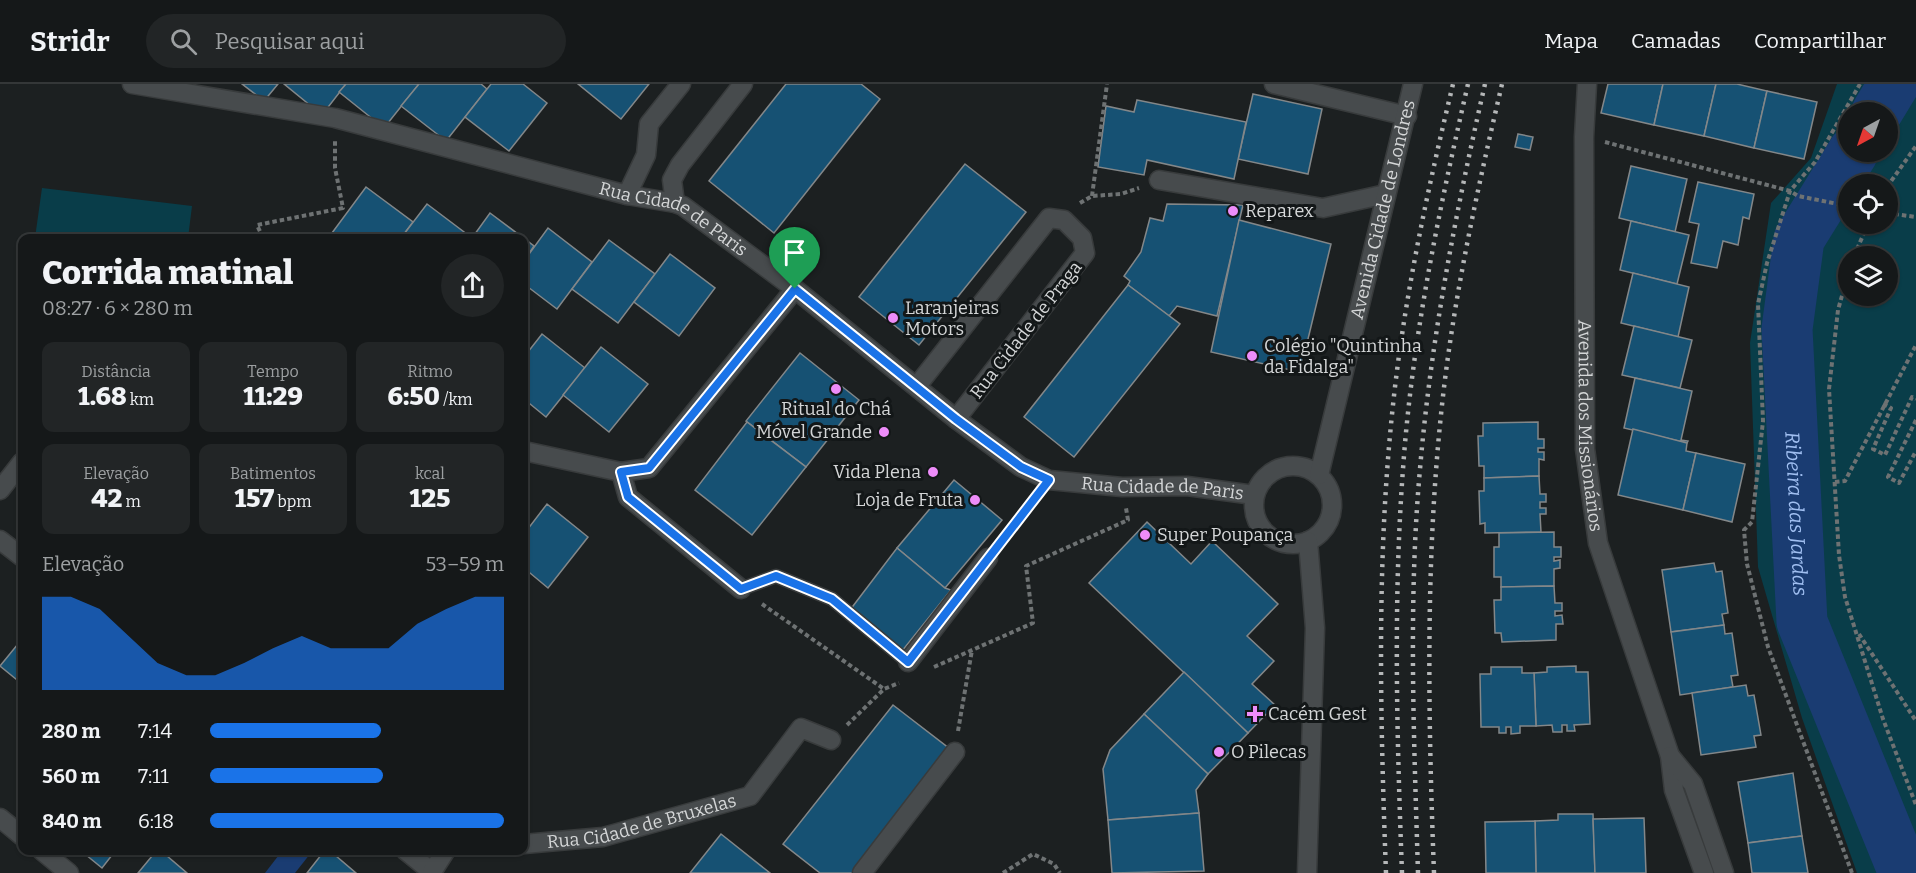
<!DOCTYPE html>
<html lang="pt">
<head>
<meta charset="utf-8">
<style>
	:root { --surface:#151819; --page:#222526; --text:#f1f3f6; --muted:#9da0a2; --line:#343738; --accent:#1a73e8 }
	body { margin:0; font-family:Bitter,serif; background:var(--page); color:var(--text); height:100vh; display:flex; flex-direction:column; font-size:22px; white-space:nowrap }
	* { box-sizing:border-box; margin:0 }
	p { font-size:20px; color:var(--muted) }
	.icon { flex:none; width:33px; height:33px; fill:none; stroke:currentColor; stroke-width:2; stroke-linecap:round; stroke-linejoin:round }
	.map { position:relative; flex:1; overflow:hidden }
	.drawer { position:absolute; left:18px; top:150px; width:510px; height:621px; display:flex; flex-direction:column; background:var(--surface); border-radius:12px; box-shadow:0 2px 4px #0004,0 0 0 2px var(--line) }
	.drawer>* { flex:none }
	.needle { width:39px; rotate:220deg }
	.fabs { position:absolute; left:1838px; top:18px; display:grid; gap:12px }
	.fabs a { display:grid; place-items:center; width:60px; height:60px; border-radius:50%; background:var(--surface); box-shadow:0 2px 4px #0004,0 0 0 2px var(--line); font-size:30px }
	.pin { position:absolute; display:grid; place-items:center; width:51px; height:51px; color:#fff; margin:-62px -26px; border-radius:50% 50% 50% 0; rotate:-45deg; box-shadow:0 0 6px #0007 }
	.pin .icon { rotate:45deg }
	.round { display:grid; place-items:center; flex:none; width:63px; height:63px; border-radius:32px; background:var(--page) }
	.summary { display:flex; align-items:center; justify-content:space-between; height:102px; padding:0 24px }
	h1 { font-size:33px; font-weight:800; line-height:45px }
	.figures { display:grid; grid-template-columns:repeat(3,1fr); gap:9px; height:102px; padding:6px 24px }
	.figures div { display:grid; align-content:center; border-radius:12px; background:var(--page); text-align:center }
	.figures b { font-size:26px; font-weight:800 }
	.figures small { font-size:16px; font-weight:400 }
	.figures p { font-size:16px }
	.chart { height:168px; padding:12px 24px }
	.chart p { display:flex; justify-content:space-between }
	.chart svg { width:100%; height:108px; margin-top:6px; fill:var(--accent); opacity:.7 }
	ul { padding:0 24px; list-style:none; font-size:20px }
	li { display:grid; grid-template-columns:96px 72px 1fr; align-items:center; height:45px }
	li i { height:15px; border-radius:8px; background:var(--accent) }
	header { display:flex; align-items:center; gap:36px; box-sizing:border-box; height:84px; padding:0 30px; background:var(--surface); border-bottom:2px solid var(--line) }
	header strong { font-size:28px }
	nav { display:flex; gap:33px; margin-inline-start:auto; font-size:21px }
	.search { width:420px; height:54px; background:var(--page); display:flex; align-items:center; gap:15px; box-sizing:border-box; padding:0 21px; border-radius:33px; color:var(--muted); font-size:22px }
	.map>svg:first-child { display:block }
</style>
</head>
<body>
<header>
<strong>Stridr</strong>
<div class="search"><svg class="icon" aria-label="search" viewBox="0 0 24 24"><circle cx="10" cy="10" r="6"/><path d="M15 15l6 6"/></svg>Pesquisar aqui</div>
<nav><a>Mapa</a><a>Camadas</a><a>Compartilhar</a></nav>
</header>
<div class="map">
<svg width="1916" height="789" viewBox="0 0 1916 789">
	<rect width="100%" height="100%" fill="#1c2021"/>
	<g fill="#093d49" fill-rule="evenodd">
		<path d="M 1837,0 L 1916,0 L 1916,789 L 1857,789 L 1802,634 L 1758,483 L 1750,259 L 1771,119 L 1811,74 ZM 1848,28 L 1887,28 L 1887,68 L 1848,68 ZM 1848,100 L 1887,100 L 1887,140 L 1848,140 ZM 1848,172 L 1887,172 L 1887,212 L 1848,212 Z"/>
		<polygon points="42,104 192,122 188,154 35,154"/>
	</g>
	<polygon fill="#1a3c72" points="282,767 306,767 310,770 295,789 265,789"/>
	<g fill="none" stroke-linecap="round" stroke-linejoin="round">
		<g stroke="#1a3c72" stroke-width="51">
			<polyline points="1877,28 1894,0"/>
			<path id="s1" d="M 1853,68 L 1799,155 L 1787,245 L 1802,538 L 1904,789"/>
		</g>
	</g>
	<g fill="#165173" stroke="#838789" stroke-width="1.5">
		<polygon points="242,0 278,0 264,17"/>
		<polygon points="284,0 346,0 322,31"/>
		<polygon points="346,0 419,0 384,44 339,8"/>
		<polygon points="419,0 481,0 487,5 446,57 401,22"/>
		<polygon points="491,0 523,0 547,19 509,67 465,33"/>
		<polygon points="578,0 649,0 621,35"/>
		<polygon points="786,0 861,0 880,15 774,149 709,97"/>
		<polygon points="1608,0 1663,0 1654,41 1601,29"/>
		<polygon points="1663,0 1716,0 1704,52 1654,41"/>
		<polygon points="1716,0 1737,0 1767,7 1754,64 1704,52"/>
		<polygon points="1767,7 1817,18 1804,75 1754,64"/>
		<polygon points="1253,10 1322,25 1308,90 1238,75"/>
		<polygon points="1137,16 1246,38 1234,95 1147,76 1144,91 1098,83 1106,22 1134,28"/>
		<polygon points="1518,50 1533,53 1530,66 1515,63"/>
		<polygon points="965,80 1026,128 919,261 859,213"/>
		<polygon points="1631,82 1687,95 1675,148 1619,134"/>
		<polygon points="1698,98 1754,110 1749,135 1743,133 1738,161 1723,157 1717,184 1691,179 1699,140 1689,138"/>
		<polygon points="366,103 413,138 401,154 331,154 329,153"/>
		<polygon points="427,120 472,154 401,154"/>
		<polygon points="1167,120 1243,121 1217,232 1177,222 1169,232 1128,201 1130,197 1124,192 1141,168 1150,134 1163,137"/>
		<polygon points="490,129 534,162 524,177 524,154 472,154"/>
		<polygon points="1239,136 1331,160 1300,288 1211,268"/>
		<polygon points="1631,137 1689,151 1677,200 1620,186"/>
		<polygon points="548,144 592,178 557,225 524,200 524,177"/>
		<polygon points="609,156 655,190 618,239 572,205"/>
		<polygon points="670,170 715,204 679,252 634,218"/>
		<polygon points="1633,189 1689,203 1678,253 1621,239"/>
		<polygon points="1128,201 1180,240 1074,373 1024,333"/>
		<polygon points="1634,242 1692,256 1680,304 1622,291"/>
		<polygon points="542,250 585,284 546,333 524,315 524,273"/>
		<polygon points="601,263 648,300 609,348 563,311"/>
		<polygon points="800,269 859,316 806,383 746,337"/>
		<polygon points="1635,294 1692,307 1681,356 1688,357 1687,359 1624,344"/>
		<polygon points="747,338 806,383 752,451 695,406"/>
		<polygon points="1538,338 1538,355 1544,355 1544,364 1538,364 1538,368 1544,368 1544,376 1539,375 1539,392 1484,394 1484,382 1479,382 1478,352 1483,352 1483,339"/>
		<polygon points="1633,345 1687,359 1686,367 1696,369 1683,426 1618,411"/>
		<polygon points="1696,369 1745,380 1732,438 1683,426"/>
		<polygon points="1539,392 1540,410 1546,410 1546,418 1540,418 1540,424 1546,424 1546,430 1540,430 1541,448 1485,449 1485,439 1480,440 1479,407 1484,407 1484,394"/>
		<polygon points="954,396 1002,436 945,504 897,464"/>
		<polygon points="547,420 588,453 548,504 524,484 524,450"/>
		<polygon points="1147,438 1191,480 1212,457 1278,520 1247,552 1274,577 1252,600 1275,621 1248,649 1089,499"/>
		<polygon points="1554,448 1554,463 1561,463 1561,473 1554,473 1554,477 1560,476 1560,484 1554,485 1554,502 1501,503 1501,493 1494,493 1494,463 1499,463 1499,449"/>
		<polygon points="897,464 945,504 951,506 898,572 847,530"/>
		<polygon points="1714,479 1716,488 1722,487 1728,529 1722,530 1724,541 1671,548 1662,486"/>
		<polygon points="1554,502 1555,519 1562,519 1562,527 1555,527 1555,532 1562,531 1563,540 1556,540 1556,556 1502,558 1501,549 1495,549 1494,516 1501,516 1501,503"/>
		<polygon points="1724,541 1725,550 1732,549 1738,591 1731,592 1733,603 1680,611 1671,548"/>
		<polygon points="22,555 22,600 0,582"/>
		<polygon points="1576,582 1576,588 1588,588 1590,640 1574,641 1575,647 1567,647 1567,641 1562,641 1562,648 1553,648 1552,641 1536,642 1534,589 1547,588 1547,583"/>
		<polygon points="1491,583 1522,583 1522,589 1534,589 1536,642 1520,642 1520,649 1511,650 1511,643 1506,643 1506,649 1499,649 1499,643 1481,643 1480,590 1491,590"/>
		<polygon points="1184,588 1248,649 1208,690 1144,630"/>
		<polygon points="1746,601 1748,612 1754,611 1761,651 1754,652 1756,663 1701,671 1692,609"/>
		<polygon points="893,621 950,665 852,789 820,789 783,760"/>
		<polygon points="1144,630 1208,690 1196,706 1199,729 1108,736 1103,685 1110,666"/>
		<polygon points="1793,689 1802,752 1748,759 1738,698"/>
		<polygon points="1199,729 1204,787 1112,789 1108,736"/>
		<polygon points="1558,730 1593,730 1595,789 1536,789 1535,737 1558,736"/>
		<polygon points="1644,734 1646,789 1595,789 1593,735"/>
		<polygon points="1535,737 1536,789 1486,789 1485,738"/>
		<polygon points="721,750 770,789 690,789"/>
		<polygon points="1802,752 1808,789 1752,789 1748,759"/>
		<polygon points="80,766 116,766 102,784"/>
		<polygon points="157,766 160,766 187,789 138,789"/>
		<polygon points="325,766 329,766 356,789 307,789"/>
	</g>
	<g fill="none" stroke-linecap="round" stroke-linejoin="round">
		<g stroke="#383b3c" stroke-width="15">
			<polyline id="service" points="741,505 776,492 832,515 908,578"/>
		</g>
		<g stroke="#383b3c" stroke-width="21">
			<polyline id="pedestrian" points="862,789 955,668"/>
		</g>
		<g stroke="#383b3c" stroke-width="21">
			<g id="minor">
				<path id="s2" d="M 132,0 L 335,34 L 627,111 L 675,119 L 683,122 L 795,205 L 956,335 L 1021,383 L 1049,396 L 1122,403 L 1187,402 L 1254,411"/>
				<polyline points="1274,0 1407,32"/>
				<path id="s3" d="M 1587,0 L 1584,53 L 1585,365 L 1598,459 L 1670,672 L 1674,706 L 1704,789"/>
				<polyline points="1159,96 1323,124 1386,110"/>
				<polyline points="627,111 646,71 649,40 681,0"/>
				<polyline points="675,119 672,96 680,81 743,0"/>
				<polyline points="917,302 1049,134 1064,136 1082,154 1085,169 956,335"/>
				<polyline points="524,367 621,388 649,384 795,205"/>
				<circle cx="1293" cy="421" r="39"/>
				<polyline points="621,388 628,413 741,505"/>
				<path id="s4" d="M 1319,391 L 1413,0"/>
				<polyline points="0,406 22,378"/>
				<polyline points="0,456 22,473"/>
				<polyline points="908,578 988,474"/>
				<polyline points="1670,672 1693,700 1724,789"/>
				<polyline points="0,734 22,752"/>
				<path id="s5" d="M 524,760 L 603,753 L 750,712 L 801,644 L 831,656"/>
				<polyline points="41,766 69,789"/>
				<polyline points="405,766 432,788"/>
				<polyline points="433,789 432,788 446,766"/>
				<polyline points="1307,789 1315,544 1308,457"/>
			</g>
		</g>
		<g stroke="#6e7273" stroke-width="4" stroke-dasharray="4.5 3" stroke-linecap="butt">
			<polyline points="1605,58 1790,107 1798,112 1848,122"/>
			<polyline points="1887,103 1916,62"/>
			<polyline points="1092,112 1107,0"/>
			<polyline points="1080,119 1092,112 1121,110 1139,104"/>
			<polyline points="1887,129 1916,133"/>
			<polyline points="263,154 257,141 343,124 335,84 335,56"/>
			<polyline points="1854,172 1868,140"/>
			<polyline points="1848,190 1838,226 1829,305 1839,471 1845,513 1883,635 1916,721"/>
			<polyline points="1883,320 1891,324 1873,365 1885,371 1912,313 1916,315"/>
			<polyline points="1916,336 1888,393 1899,399 1916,367"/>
			<polyline points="1835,398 1845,397 1916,261"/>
			<polyline points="1001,457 1035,413"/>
			<polyline points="762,520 884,605"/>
			<polyline points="1859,550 1916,637"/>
			<polyline points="934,583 1033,539 1026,482 1128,436 1126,424"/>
			<polyline points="847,641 884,605 899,599"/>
			<polyline points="958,647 972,566"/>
			<polyline points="1003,789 1033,770 1054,780 1060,789"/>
			<polyline points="1852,789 1768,563 1747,480 1744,446 1752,438 1763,337 1758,220 1767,179 1790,107 1815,78 1860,0"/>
		</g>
		<use href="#service" stroke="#474b4d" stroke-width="12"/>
		<use href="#pedestrian" stroke="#474b4d" stroke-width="18"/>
		<use href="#minor" stroke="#474b4d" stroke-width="18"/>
		<g stroke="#b5b7b8" stroke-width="4.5" stroke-dasharray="3 6" stroke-linecap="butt">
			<path d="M 1386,789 C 1380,627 1376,465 1395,303 C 1407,201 1429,100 1453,0"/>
			<path d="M 1402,789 C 1397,654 1393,520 1403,385 C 1412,255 1439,126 1468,0"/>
			<path d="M 1418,789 C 1414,654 1408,519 1420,385 C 1431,255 1456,127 1485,0"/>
			<path d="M 1434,789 C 1428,630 1425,471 1443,312 C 1455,207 1478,103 1502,0"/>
		</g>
	</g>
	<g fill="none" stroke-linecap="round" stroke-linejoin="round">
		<g stroke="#fff" stroke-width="12">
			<polygon id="route" points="795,205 956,335 1021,383 1049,396 908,578 832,515 776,492 741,505 628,413 621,388 649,384"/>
		</g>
		<use href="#route" stroke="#1a73e8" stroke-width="8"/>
	</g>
	<g fill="#ed8cf9" stroke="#131718" stroke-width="2">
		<circle cx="1233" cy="127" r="6"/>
		<circle cx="893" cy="234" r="6"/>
		<circle cx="1252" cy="272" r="6"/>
		<circle cx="836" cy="305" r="6"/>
		<circle cx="884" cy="348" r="6"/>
		<circle cx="933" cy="388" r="6"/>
		<circle cx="975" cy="416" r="6"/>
		<circle cx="1145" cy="451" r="6"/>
		<path d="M1252 621h6v6h6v6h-6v6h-6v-6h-6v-6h6z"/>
		<circle cx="1219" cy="668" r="6"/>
	</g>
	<g text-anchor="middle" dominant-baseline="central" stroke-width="6" stroke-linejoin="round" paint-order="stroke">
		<g font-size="18" fill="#d4d6d7" stroke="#131718">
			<text stroke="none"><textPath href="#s4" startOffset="273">Avenida Cidade de Londres</textPath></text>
			<text stroke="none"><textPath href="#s2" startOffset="561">Rua Cidade de Paris</textPath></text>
			<text transform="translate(1026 246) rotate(-52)">Rua Cidade de Praga</text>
			<text stroke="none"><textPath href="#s3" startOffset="342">Avenida dos Missionários</textPath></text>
			<text stroke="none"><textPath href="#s2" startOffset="1137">Rua Cidade de Paris</textPath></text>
			<text stroke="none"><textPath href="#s5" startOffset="120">Rua Cidade de Bruxelas</textPath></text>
		</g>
		<g font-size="18" fill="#d4d6d7" stroke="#131718" text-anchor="start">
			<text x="1245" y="127">Reparex</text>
			<text x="905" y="224">Laranjeiras<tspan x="905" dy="21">Motors</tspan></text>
			<text x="1264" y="262">Colégio "Quintinha<tspan x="1264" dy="21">da Fidalga"</tspan></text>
			<text x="836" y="325" text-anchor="middle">Ritual do Chá</text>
			<text x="872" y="348" text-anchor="end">Móvel Grande</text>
			<text x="921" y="388" text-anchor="end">Vida Plena</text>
			<text x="963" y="416" text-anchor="end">Loja de Fruta</text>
			<text x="1157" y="451">Super Poupança</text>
			<text x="1268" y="630">Cacém Gest</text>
			<text x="1231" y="668">O Pilecas</text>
		</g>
		<g font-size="20" font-style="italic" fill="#a0bff1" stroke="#131718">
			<text stroke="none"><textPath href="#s1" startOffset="378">Ribeira das Jardas</textPath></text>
		</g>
	</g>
</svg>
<div class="fabs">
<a><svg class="needle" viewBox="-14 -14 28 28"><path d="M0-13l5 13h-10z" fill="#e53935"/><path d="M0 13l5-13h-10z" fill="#9da0a2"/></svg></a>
<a><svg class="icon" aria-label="locate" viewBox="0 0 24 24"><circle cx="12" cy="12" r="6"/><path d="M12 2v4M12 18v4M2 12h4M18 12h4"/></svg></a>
<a><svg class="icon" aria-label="layers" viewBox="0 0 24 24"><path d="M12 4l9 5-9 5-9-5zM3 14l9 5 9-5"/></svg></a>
</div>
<div class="pin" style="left:795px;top:205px;background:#1e9e55"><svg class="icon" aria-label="arrive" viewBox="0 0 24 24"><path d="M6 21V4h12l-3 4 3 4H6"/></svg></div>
<section class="drawer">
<div class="summary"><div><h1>Corrida matinal</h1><p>08:27 · 6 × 280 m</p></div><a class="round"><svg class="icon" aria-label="share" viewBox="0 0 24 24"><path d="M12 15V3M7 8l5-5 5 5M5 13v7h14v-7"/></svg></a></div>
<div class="figures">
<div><p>Distância</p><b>1.68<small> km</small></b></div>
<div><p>Tempo</p><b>11:29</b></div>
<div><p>Ritmo</p><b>6:50<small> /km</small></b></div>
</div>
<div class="figures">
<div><p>Elevação</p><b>42<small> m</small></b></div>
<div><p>Batimentos</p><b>157<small> bpm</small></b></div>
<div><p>kcal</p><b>125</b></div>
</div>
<div class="chart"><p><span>Elevação</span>53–59 m</p>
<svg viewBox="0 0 160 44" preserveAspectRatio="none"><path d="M0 44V6L10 6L20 11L30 22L40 33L50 38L60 38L70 33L80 27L90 22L100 27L110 27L120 27L130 17L140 11L150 6L160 6V44z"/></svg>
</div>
<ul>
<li><b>280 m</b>7:14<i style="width:58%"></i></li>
<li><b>560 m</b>7:11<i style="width:59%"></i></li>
<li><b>840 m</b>6:18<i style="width:100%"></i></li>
</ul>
</section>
</div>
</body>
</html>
